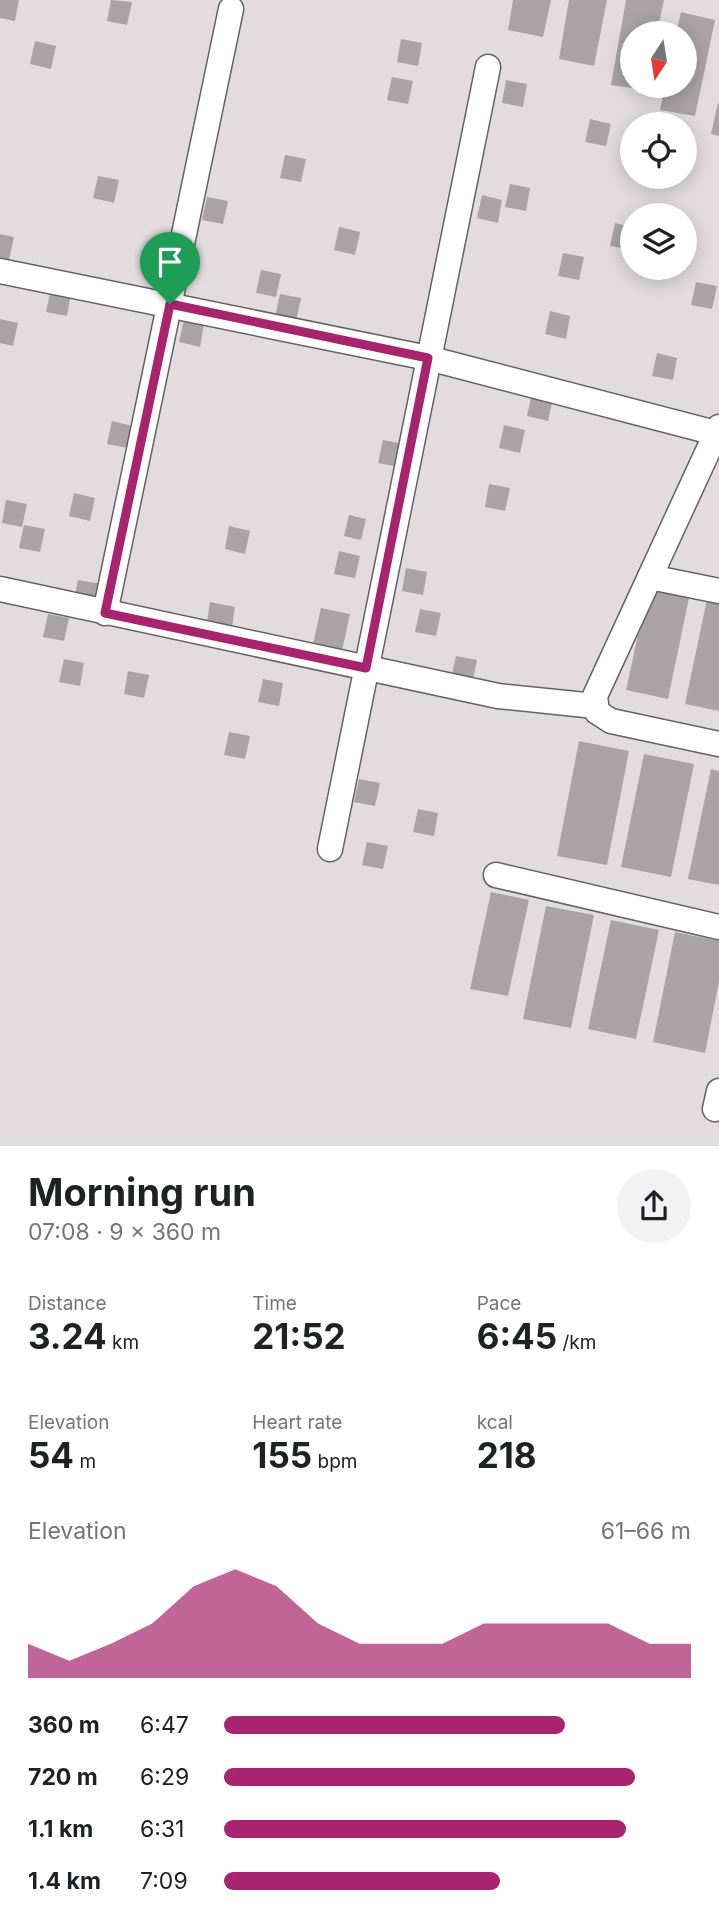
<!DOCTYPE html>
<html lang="en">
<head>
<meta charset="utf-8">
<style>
	:root { --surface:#fff; --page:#f2f2f2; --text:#202124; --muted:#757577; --accent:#a8246f }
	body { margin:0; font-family:Inter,sans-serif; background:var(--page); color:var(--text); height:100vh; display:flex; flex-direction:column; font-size:26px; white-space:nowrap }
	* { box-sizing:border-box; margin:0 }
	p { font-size:23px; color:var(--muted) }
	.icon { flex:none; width:38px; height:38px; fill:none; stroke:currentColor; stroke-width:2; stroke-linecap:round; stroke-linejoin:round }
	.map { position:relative; height:1146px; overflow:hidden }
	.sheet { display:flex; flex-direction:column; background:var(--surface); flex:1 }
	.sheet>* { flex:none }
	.needle { width:46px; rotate:192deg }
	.buttons { position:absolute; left:620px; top:21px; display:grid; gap:14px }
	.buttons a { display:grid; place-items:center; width:77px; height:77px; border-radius:50%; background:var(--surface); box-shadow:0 4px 18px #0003; font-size:35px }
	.pin { position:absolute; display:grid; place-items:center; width:60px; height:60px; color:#fff; margin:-72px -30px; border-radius:50% 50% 50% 0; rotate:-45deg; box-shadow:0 0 7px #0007 }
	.pin .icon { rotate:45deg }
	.round { display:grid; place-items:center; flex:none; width:74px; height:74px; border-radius:37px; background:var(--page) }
	.headline { display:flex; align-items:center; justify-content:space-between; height:119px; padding:0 28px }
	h1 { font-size:38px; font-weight:700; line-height:52px }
	.stats { display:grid; grid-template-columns:repeat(3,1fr); gap:10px; height:119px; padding:7px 28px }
	.stats div { display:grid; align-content:center }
	.stats b { font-size:35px; font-weight:700 }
	.stats small { font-size:19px; font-weight:400 }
	.stats p { font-size:19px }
	.chart { height:196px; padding:14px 28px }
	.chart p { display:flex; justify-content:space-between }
	.chart svg { width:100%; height:126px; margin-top:7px; fill:var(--accent); opacity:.7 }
	ul { padding:0 28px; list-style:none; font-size:23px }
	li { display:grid; grid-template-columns:112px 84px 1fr; align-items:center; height:52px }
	li i { height:18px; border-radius:9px; background:var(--accent) }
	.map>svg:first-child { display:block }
</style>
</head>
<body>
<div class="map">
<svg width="719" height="1146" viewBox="0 0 719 1146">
	<rect width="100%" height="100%" fill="#e3dcdf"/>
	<g fill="#a9a3a6">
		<polygon points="0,0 19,0 15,21 0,18"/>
		<polygon points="111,0 132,2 127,25 107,21"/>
		<polygon points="513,0 551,0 543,37 508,30"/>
		<polygon points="569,0 607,0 594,66 559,59"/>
		<polygon points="626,0 664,0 657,33 632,33 632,86 647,86 646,90 611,85"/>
		<polygon points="681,12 715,20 695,116 660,110 665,86 684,86 684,33 676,33"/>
		<polygon points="401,39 422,43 418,66 397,62"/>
		<polygon points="35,41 56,46 51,69 30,64"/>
		<polygon points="392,77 413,81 408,104 387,100"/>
		<polygon points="506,80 527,84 523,107 502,103"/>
		<polygon points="718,103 719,103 719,136 711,134"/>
		<polygon points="590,119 611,124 606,146 585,142"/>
		<polygon points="285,155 306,159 301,182 280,178"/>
		<polygon points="98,176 119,180 114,203 93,198"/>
		<polygon points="510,184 530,188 526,211 505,207"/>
		<polygon points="482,195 502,200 498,223 477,218"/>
		<polygon points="207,197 228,201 223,224 202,220"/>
		<polygon points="615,223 632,227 631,250 610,246"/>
		<polygon points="339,227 360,232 355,255 334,250"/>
		<polygon points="0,234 14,237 9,260 0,258"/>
		<polygon points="563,253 584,257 579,280 558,276"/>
		<polygon points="261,270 281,274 276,297 256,293"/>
		<polygon points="696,282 717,286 712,309 691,305"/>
		<polygon points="51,289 71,293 67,316 46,312"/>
		<polygon points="280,294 301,298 296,321 275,317"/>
		<polygon points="550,311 570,316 566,339 545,334"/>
		<polygon points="0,319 18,323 13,346 0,343"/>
		<polygon points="184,319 204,324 200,347 179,342"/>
		<polygon points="657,353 677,358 673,380 652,376"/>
		<polygon points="532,393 553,398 548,421 527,416"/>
		<polygon points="112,421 133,426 128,448 107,444"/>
		<polygon points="504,425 525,430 520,453 499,448"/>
		<polygon points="383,440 404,444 399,467 378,463"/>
		<polygon points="489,484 510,488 505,511 485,507"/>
		<polygon points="74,493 95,498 90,521 69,516"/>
		<polygon points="6,500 27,504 22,527 2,523"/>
		<polygon points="349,515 366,519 361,540 344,536"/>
		<polygon points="24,525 45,529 40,552 19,548"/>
		<polygon points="229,526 250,531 245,554 225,549"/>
		<polygon points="339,551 360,556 355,578 334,574"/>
		<polygon points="406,568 427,572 423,595 402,591"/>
		<polygon points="78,580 102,584 98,605 74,600"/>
		<polygon points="649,584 690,593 668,699 626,690"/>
		<polygon points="707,599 719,602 719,711 685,704"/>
		<polygon points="210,602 235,607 231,633 206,629"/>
		<polygon points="321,608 350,614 341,655 312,649"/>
		<polygon points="420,609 441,613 436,636 415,632"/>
		<polygon points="48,614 69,618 64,641 43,637"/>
		<polygon points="456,656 477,660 472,683 451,679"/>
		<polygon points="64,659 84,663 80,686 59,682"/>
		<polygon points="128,671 149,675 144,698 124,694"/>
		<polygon points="263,679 283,683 279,706 258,702"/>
		<polygon points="229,732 250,736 245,759 224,755"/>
		<polygon points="579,741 629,751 607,865 557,856"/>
		<polygon points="644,754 694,764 671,877 621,867"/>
		<polygon points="711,769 719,771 719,885 688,879"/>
		<polygon points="359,779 380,783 375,806 354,802"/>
		<polygon points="418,809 438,813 434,836 413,832"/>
		<polygon points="367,842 388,846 383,869 362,865"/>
		<polygon points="491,892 529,900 508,996 470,989"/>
		<polygon points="546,906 594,915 571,1028 523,1019"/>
		<polygon points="611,920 659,930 636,1039 588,1029"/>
		<polygon points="675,932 719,941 719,982 705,1053 653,1042"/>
	</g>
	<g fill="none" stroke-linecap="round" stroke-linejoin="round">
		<g stroke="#676163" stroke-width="27">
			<g id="street">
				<polyline points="0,271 428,358 719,434"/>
				<polyline points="719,427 595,696 597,712 611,721 719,744"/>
				<polyline points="650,577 719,591"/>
				<polyline points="0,589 498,696 595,706"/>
				<polyline points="105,613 231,9"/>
				<polyline points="330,849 488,67"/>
				<polyline points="496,875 719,927"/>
				<polyline points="715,1109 719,1091"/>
			</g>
		</g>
		<use href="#street" stroke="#fff" stroke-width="24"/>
	</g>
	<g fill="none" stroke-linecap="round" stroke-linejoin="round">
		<g stroke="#fff" stroke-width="14">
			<polygon id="route" points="170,304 428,358 366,668 105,613"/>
		</g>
		<use href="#route" stroke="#a8246f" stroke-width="9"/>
	</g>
</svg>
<div class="buttons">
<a><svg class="needle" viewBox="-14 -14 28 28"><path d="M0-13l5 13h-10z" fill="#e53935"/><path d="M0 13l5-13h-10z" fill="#757577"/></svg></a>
<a><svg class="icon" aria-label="locate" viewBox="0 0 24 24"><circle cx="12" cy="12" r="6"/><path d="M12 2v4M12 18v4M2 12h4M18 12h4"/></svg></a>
<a><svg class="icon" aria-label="layers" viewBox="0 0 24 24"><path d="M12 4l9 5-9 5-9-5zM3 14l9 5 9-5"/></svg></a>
</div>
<div class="pin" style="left:170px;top:304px;background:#1e9e55"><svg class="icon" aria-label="arrive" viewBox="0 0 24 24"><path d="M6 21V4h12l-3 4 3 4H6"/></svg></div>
</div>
<section class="sheet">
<div class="headline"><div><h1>Morning run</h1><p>07:08 · 9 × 360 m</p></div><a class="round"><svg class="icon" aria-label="share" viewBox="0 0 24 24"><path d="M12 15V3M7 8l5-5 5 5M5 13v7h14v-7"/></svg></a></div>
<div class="stats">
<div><p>Distance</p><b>3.24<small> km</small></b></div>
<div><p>Time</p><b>21:52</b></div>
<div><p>Pace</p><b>6:45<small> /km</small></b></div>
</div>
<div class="stats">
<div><p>Elevation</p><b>54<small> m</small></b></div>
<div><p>Heart rate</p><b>155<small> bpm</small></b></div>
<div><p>kcal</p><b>218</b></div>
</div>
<div class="chart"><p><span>Elevation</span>61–66 m</p>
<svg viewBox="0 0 160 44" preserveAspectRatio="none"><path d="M0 44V32L10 38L20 32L30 25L40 12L50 6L60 12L70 25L80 32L90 32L100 32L110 25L120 25L130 25L140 25L150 32L160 32V44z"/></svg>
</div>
<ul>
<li><b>360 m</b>6:47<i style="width:73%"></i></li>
<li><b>720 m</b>6:29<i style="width:88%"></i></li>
<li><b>1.1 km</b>6:31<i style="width:86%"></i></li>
<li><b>1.4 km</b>7:09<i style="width:59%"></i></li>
</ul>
</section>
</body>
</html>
